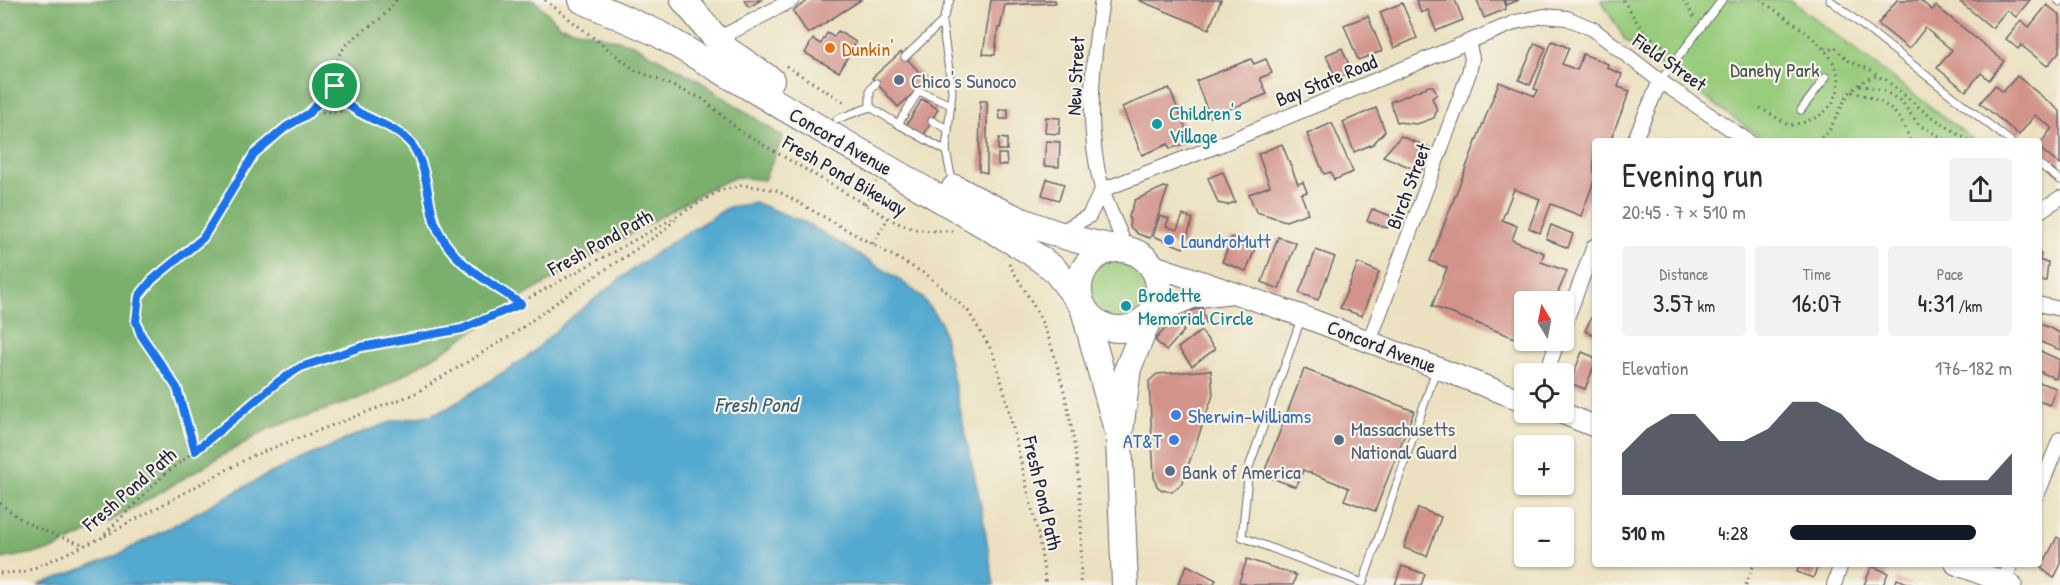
<!DOCTYPE html>
<html lang="en">
<head>
<meta charset="utf-8">
<style>
	:root { --surface:#fff; --page:#f2f2f3; --text:#2b2b33; --muted:#7c7c81; --accent:#111827 }
	body { margin:0; font-family:"Patrick Hand",sans-serif; background:var(--page); color:var(--text); height:100vh; display:flex; flex-direction:column; font-size:22px; white-space:nowrap }
	* { box-sizing:border-box; margin:0 }
	p { font-size:20px; color:var(--muted) }
	.icon { flex:none; width:33px; height:33px; fill:none; stroke:currentColor; stroke-width:2; stroke-linecap:round; stroke-linejoin:round }
	.map { position:relative; flex:1; overflow:hidden }
	.details { position:absolute; left:1592px; top:138px; width:450px; height:429px; display:flex; flex-direction:column; background:var(--surface); border-radius:6px; box-shadow:0 2px 4px #0004 }
	.details>* { flex:none }
	.needle { width:39px; rotate:350deg }
	.fabs { position:absolute; left:1514px; top:291px; display:grid; gap:12px }
	.fabs a { display:grid; place-items:center; width:60px; height:60px; border-radius:6px; background:var(--surface); box-shadow:0 2px 4px #0004; font-size:30px }
	.pin { position:absolute; display:grid; place-items:center; width:51px; height:51px; color:#fff; margin:-26px; border:3px solid #fff; border-radius:50%; box-shadow:0 2px 6px #0007 }
	.round { display:grid; place-items:center; flex:none; width:63px; height:63px; border-radius:6px; background:var(--page) }
	.summary { display:flex; align-items:center; justify-content:space-between; height:102px; padding:0 30px }
	h1 { font-size:33px; font-weight:600; line-height:45px }
	.metrics { display:grid; grid-template-columns:repeat(3,1fr); gap:9px; height:102px; padding:6px 30px }
	.metrics div { display:grid; align-content:center; border-radius:6px; background:var(--page); text-align:center }
	.metrics b { font-size:26px; font-weight:600 }
	.metrics small { font-size:16px; font-weight:400 }
	.metrics p { font-size:16px }
	.chart { height:168px; padding:12px 30px }
	.chart p { display:flex; justify-content:space-between }
	.chart svg { width:100%; height:108px; margin-top:6px; fill:var(--accent); opacity:.7 }
	ul { padding:0 30px; list-style:none; font-size:20px }
	li { display:grid; grid-template-columns:96px 72px 1fr; align-items:center; height:45px }
	li i { height:15px; border-radius:8px; background:var(--accent) }
	.map>svg:first-child { display:block }
</style>
</head>
<body>
<div class="map">
<svg width="2060" height="585" viewBox="0 0 2060 585">
	<rect width="100%" height="100%" fill="#f7f3e8"/>
	<filter id="ink" filterUnits="userSpaceOnUse"><feTurbulence type="fractalNoise" baseFrequency=".0167" numOctaves="2"/><feDisplacementMap in="SourceGraphic" scale="12" xChannelSelector="R" yChannelSelector="G"/><feConvolveMatrix kernelMatrix="1 2 1 2 8 2 1 2 1" color-interpolation-filters="sRGB"/></filter>
	<filter id="wash" filterUnits="userSpaceOnUse"><feTurbulence type="fractalNoise" baseFrequency=".008" numOctaves="4" result="noise"/><feDisplacementMap in="SourceGraphic" scale="24" xChannelSelector="R" yChannelSelector="G"/><feGaussianBlur stdDeviation="1.35" result="paint"/><feColorMatrix in="noise" values="0 0 0 0 0 0 0 0 0 0 0 0 0 0 0 0 0 1.4 0 .05"/><feComposite in="paint" operator="in"/></filter>
	<g filter="url(#wash)">
		<rect width="100%" height="100%" fill="#ebe1c0"/>
		<g fill="#98cc7d" stroke="#5d775c" stroke-width="1.5">
			<polygon points="1601,0 1790,0 1975,141 1766,141 1625,40"/>
			<circle cx="1116" cy="290" r="30"/>
		</g>
		<polygon fill="#7ab06c" stroke="#4e6954" stroke-width="1.5" points="0,0 534,0 561,26 633,44 701,82 783,137 764,180 736,177 706,190 529,293 451,346 372,394 268,429 107,523 52,550 0,559"/>
		<polygon fill="#52a9cf" stroke="#3a6685" stroke-width="1.5" points="756,203 806,223 896,277 921,296 941,323 981,506 994,585 38,585 114,557 267,475 358,434 394,421 430,415 448,408 530,355 563,324 634,268 675,240 729,207"/>
		<g id="blocks">
			<g fill="#d2938a">
				<polygon points="744,0 761,0 749,7"/>
				<polygon points="809,0 861,0 808,34 793,11"/>
				<polygon points="991,0 1055,0 1055,3 1005,5 1000,28 998,28 995,55 983,54"/>
				<polygon points="1138,0 1221,0 1209,29"/>
				<polygon points="1416,0 1455,0 1463,20 1436,31 1428,10 1421,13"/>
				<polygon points="1477,0 1503,0 1506,9 1484,18"/>
				<polygon points="1504,0 1519,0 1506,5"/>
				<polygon points="1897,0 1920,0 1932,10 1936,6 2004,61 1989,80 1981,73 1966,91 1937,68 1952,50 1925,28 1909,49 1878,24"/>
				<polygon points="1958,0 2030,0 2016,17 2007,10 1992,28"/>
				<polygon points="1402,3 1417,38 1394,48 1380,12"/>
				<polygon points="2047,5 2060,15 2060,51 2047,66 2021,45 2018,49 2006,39 2021,20 2029,27"/>
				<polygon points="1368,16 1382,51 1358,60 1344,25"/>
				<polygon points="838,31 856,42 839,72 805,53 813,39 821,44 827,33 834,37"/>
				<polygon points="1552,41 1569,48 1562,64 1577,70 1583,54 1608,64 1607,68 1622,74 1618,87 1630,91 1610,141 1594,141 1594,181 1581,216 1551,204 1540,233 1529,228 1540,199 1514,189 1502,220 1517,226 1512,240 1544,253 1541,262 1567,271 1554,302 1524,302 1524,340 1539,340 1536,346 1432,306 1447,268 1430,261 1499,82 1535,96 1538,90 1534,89"/>
				<polygon points="1535,43 1546,48 1530,85 1519,80"/>
				<polygon points="1342,48 1352,72 1336,79 1326,55"/>
				<polygon points="901,52 927,81 898,107 872,78"/>
				<polygon points="1251,59 1254,64 1266,59 1272,73 1260,78 1267,94 1210,117 1196,81"/>
				<polygon points="2017,76 2060,111 2060,165 2038,147 2052,128 2035,115 2019,135 1980,103 1995,85 2003,92"/>
				<polygon points="1429,86 1433,86 1437,94 1432,98 1437,110 1434,118 1417,124 1397,122 1390,102"/>
				<polygon points="1169,88 1191,141 1170,149 1168,144 1142,155 1122,107"/>
				<polygon points="922,99 938,109 923,137 905,127"/>
				<polygon points="980,101 987,101 987,173 979,171"/>
				<polygon points="1376,108 1385,131 1373,144 1354,152 1343,122"/>
				<polygon points="1008,109 1008,119 1000,119 999,110"/>
				<polygon points="1046,117 1060,118 1059,134 1045,133"/>
				<polygon points="1332,123 1353,172 1334,180 1331,172 1324,174 1307,134"/>
				<polygon points="1401,136 1431,149 1421,172 1383,156"/>
				<polygon points="999,138 1007,139 1007,150 998,150"/>
				<polygon points="1046,141 1060,142 1059,167 1044,166"/>
				<polygon points="1282,144 1298,184 1303,182 1307,192 1301,194 1308,213 1286,221 1256,212 1249,194 1270,186 1258,154"/>
				<polygon points="998,154 1006,154 1007,165 998,165"/>
				<polygon points="1223,172 1235,202 1227,205 1218,203 1208,178"/>
				<polygon points="1047,179 1064,184 1059,200 1042,195"/>
				<polygon points="1164,187 1168,188 1150,238 1138,234 1130,227 1129,216 1135,200"/>
				<polygon points="1372,209 1391,216 1387,228 1367,221"/>
				<polygon points="1183,215 1193,219 1183,248 1153,236 1160,216 1169,219 1166,226 1177,230"/>
				<polygon points="1551,225 1573,234 1568,248 1546,239"/>
				<polygon points="1232,237 1256,247 1246,271 1222,262"/>
				<polygon points="1278,237 1296,243 1279,289 1262,282"/>
				<polygon points="1316,250 1335,257 1318,300 1299,293"/>
				<polygon points="2038,254 2041,254 2040,261 2048,262 2046,281 2038,280"/>
				<polygon points="1358,263 1379,272 1362,316 1340,308"/>
				<polygon points="1202,308 1206,323 1190,327 1186,312"/>
				<polygon points="1591,318 1594,320 1594,335 1585,331"/>
				<polygon points="1173,320 1184,331 1166,351 1155,340"/>
				<polygon points="2041,324 2060,333 2060,350 2038,341"/>
				<polygon points="1201,331 1215,349 1192,366 1178,348"/>
				<polygon points="2038,350 2060,360 2056,379 2038,371"/>
				<polygon points="1582,352 1594,357 1594,366 1585,389 1570,383"/>
				<polygon points="1304,369 1414,411 1375,511 1344,500 1349,488 1303,470 1296,487 1263,475"/>
				<polygon points="1211,370 1213,395 1182,483 1172,492 1162,490 1157,486 1154,477 1149,381 1157,374"/>
				<polygon points="2038,382 2056,388 2050,405 2038,401"/>
				<polygon points="1418,508 1441,517 1427,556 1404,548"/>
				<polygon points="2057,537 2060,539 2060,566 2054,578 2041,568"/>
				<polygon points="1247,559 1296,575 1293,585 1248,585 1239,582"/>
				<polygon points="1800,564 1819,564 1813,578 1797,572"/>
				<polygon points="1187,565 1216,580 1213,585 1178,584"/>
				<polygon points="1402,566 1425,574 1421,585 1395,585"/>
				<polygon points="1872,566 1888,573 1883,585 1864,585"/>
				<polygon points="1897,579 1913,585 1895,585"/>
			</g>
		</g>
	</g>
	<g filter="url(#ink)">
		<use href="#blocks" fill-opacity="0" stroke="#68656a" stroke-width="1.5"/>
		<g fill="none" stroke-linecap="round" stroke-linejoin="round">
			<g stroke="#68656a" stroke-width="9">
				<g id="lane">
					<polyline points="950,0 942,22 952,91 946,151 953,185"/>
					<polyline points="1830,0 2010,141"/>
					<polyline points="2058,0 2060,2"/>
					<polyline points="905,57 942,22"/>
					<polyline points="1660,81 1722,0"/>
					<polyline points="870,107 870,90 876,83"/>
					<polyline points="1801,110 1826,77"/>
					<polyline points="837,119 870,107 898,124 919,91 951,105"/>
					<polyline points="932,121 946,128"/>
					<polyline points="898,124 946,151"/>
					<polyline points="2038,163 2060,180"/>
					<polyline points="1301,319 1249,467 1242,537 1363,583 1436,370"/>
				</g>
			</g>
			<g stroke="#68656a" stroke-width="16">
				<g id="street">
					<path d="M 1102,0 C 1092,63 1085,126 1102,189 C 1108,210 1120,229 1126,250"/>
					<polyline points="716,40 792,0"/>
					<polyline points="1634,141 1660,81"/>
					<polyline points="1102,190 1217,146 1516,22 1544,16 1567,18 1593,29 1660,81 1748,141"/>
					<polyline points="2038,212 2060,198"/>
					<polyline points="1059,233 1089,216 1102,190"/>
					<polyline points="2038,304 2060,309"/>
					<polyline points="1563,329 1594,246"/>
					<polyline points="1369,342 1469,73 1472,58 1468,42"/>
					<polyline points="1546,374 1558,340"/>
					<polyline points="2038,493 2060,439"/>
					<polyline points="1834,585 1841,564"/>
					<polyline points="2002,585 2011,564"/>
				</g>
			</g>
			<g stroke="#68656a" stroke-width="23">
				<g id="primary">
					<polyline points="1149,264 1302,316 1524,401"/>
					<polyline points="1150,315 1194,297 1229,293"/>
					<polyline points="1559,412 1594,426"/>
					<polyline points="1956,564 2011,585"/>
				</g>
			</g>
			<g stroke="#68656a" stroke-width="28">
				<g id="highway">
					<polyline points="582,0 657,33 1029,251 1054,269 1082,305"/>
					<polyline points="684,0 724,48 771,80"/>
					<path d="M 955,188 C 1008,218 1063,241 1123,249"/>
					<circle cx="1119" cy="289" r="40"/>
					<polyline points="1084,310 1116,426"/>
					<polyline points="1125,585 1119,439 1128,368 1150,315"/>
				</g>
			</g>
			<g stroke="#68656a" stroke-width="3" stroke-dasharray="1.5 4.5" stroke-linecap="butt">
				<path d="M 396,0 C 380,30 336,35 334,74 C 333,110 366,111 389,125 C 397,130 404,136 410,143 C 428,164 426,196 435,220 C 448,261 488,281 521,304"/>
				<path d="M 545,0 L 635,70 L 703,99 L 740,131 L 888,218 C 914,232 925,231 954,231"/>
				<polyline points="1623,0 1643,31 1670,51"/>
				<polyline points="1684,0 1695,19"/>
				<polyline points="1825,48 1830,50 1835,47 1847,60 1873,71 1877,76"/>
				<polyline points="786,66 847,104"/>
				<polyline points="1860,85 1882,90 1901,101 1919,125 1948,141"/>
				<path d="M 1852,92 C 1882,99 1901,110 1910,141"/>
				<path d="M 1760,108 L 1789,125 C 1807,123 1827,116 1835,98 C 1855,55 1789,22 1761,0"/>
				<polyline points="310,114 351,110"/>
				<polyline points="1816,141 1828,133 1848,94 1865,80 1877,76 1886,80 1926,113 1969,141"/>
				<polyline points="865,204 876,182"/>
				<polyline points="873,244 888,218"/>
				<path d="M 1009,264 C 1024,289 1042,317 1051,345 C 1076,422 1085,505 1080,585"/>
				<polyline points="195,451 177,388 141,335 137,321 139,296 152,280 203,238 254,154 286,127 308,114 335,86"/>
				<path d="M 0,503 C 25,526 55,536 86,545"/>
				<polyline points="105,536 252,456 414,394 512,335 564,297 662,232 678,217"/>
				<polyline points="0,573 25,572 101,538 166,473 231,423 279,381 301,367 361,347 462,329 489,320 662,225 719,191 743,185 776,190 927,275 968,311 992,351 1004,390 1039,539 1046,585"/>
				<polyline points="1746,585 1754,564"/>
			</g>
			<use href="#lane" stroke="#fff" stroke-width="7"/>
			<use href="#street" stroke="#fff" stroke-width="14"/>
			<use href="#primary" stroke="#fff" stroke-width="21"/>
			<use href="#highway" stroke="#fff" stroke-width="26"/>
		</g>
	</g>
	<g fill="none" stroke-linecap="round" stroke-linejoin="round" filter="url(#ink)">
		<g stroke="#fff" stroke-width="12">
			<path id="route" d="M 335,86 C 347,120 389,117 412,145 C 427,166 427,196 434,220 C 447,261 488,281 521,304 L 462,329 L 361,347 L 301,367 L 279,381 L 195,451 L 177,388 L 141,335 L 136,321 L 139,296 L 152,280 L 203,238 L 254,154 L 286,127 L 308,114 Z"/>
		</g>
		<use href="#route" stroke="#1a73e8" stroke-width="8"/>
	</g>
	<circle fill="#e8710a" stroke="#f7f3e8" stroke-width="2" cx="830" cy="48" r="6"/>
	<g fill="#5c6f8a" stroke="#f7f3e8" stroke-width="2">
		<circle cx="899" cy="80" r="6"/>
		<circle cx="1339" cy="440" r="6"/>
		<circle cx="1170" cy="471" r="6"/>
	</g>
	<g fill="#0f9aa8" stroke="#f7f3e8" stroke-width="2">
		<circle cx="1157" cy="124" r="6"/>
		<circle cx="1126" cy="306" r="6"/>
	</g>
	<g fill="#3f7fe0" stroke="#f7f3e8" stroke-width="2">
		<circle cx="1169" cy="240" r="6"/>
		<circle cx="1176" cy="415" r="6"/>
		<circle cx="1174" cy="440" r="6"/>
	</g>
	<g text-anchor="middle" dominant-baseline="central" stroke-width="4.5" stroke-linejoin="round" paint-order="stroke">
		<g font-size="20" fill="#c56008" stroke="#f7f3e8" text-anchor="start">
			<text x="842" y="48">Dunkin'</text>
		</g>
		<g font-size="20" fill="#22223b" stroke="#f7f3e8">
			<text transform="translate(1670 62) rotate(35)">Field Street</text>
			<text transform="translate(1075 76) rotate(-87)">New Street</text>
			<text transform="translate(1326 80) rotate(-22)">Bay State Road</text>
			<text transform="translate(841 141) rotate(30)">Concord Avenue</text>
			<text transform="translate(845 175) rotate(30)">Fresh Pond Bikeway</text>
			<text transform="translate(1408 186) rotate(-69)">Birch Street</text>
			<text transform="translate(600 242) rotate(-29)">Fresh Pond Path</text>
			<text transform="translate(1382 346) rotate(21)">Concord Avenue</text>
			<text transform="translate(129 489) rotate(-41)">Fresh Pond Path</text>
			<text transform="translate(1043 493) rotate(77)">Fresh Pond Path</text>
		</g>
		<g font-size="20" fill="#45554f" stroke="#f7f3e8">
			<text x="1775" y="69">Danehy Park</text>
		</g>
		<g font-size="20" fill="#4e5e75" stroke="#f7f3e8" text-anchor="start">
			<text x="911" y="80">Chico's Sunoco</text>
			<text x="1351" y="428">Massachusetts<tspan x="1351" dy="23">National Guard</tspan></text>
			<text x="1182" y="471">Bank of America</text>
		</g>
		<g font-size="20" fill="#0d838f" stroke="#f7f3e8" text-anchor="start">
			<text x="1169" y="112">Children's<tspan x="1169" dy="23">Village</tspan></text>
			<text x="1138" y="294">Brodette<tspan x="1138" dy="23">Memorial Circle</tspan></text>
		</g>
		<g font-size="20" fill="#366cbe" stroke="#f7f3e8" text-anchor="start">
			<text x="1181" y="240">LaundroMutt</text>
			<text x="1188" y="415">Sherwin-Williams</text>
			<text x="1162" y="440" text-anchor="end">AT&amp;T</text>
		</g>
		<g font-size="21" font-style="italic" fill="#355876" stroke="#f7f3e8">
			<text x="756" y="404">Fresh Pond</text>
		</g>
	</g>
</svg>
<div class="fabs">
<a><svg class="needle" viewBox="-14 -14 28 28"><path d="M0-13l5 13h-10z" fill="#e53935"/><path d="M0 13l5-13h-10z" fill="#7c7c81"/></svg></a>
<a><svg class="icon" aria-label="locate" viewBox="0 0 24 24"><circle cx="12" cy="12" r="6"/><path d="M12 2v4M12 18v4M2 12h4M18 12h4"/></svg></a>
<a>+</a>
<a>−</a>
</div>
<div class="pin" style="left:335px;top:86px;background:#1e9e55"><svg class="icon" aria-label="arrive" viewBox="0 0 24 24"><path d="M6 21V4h12l-3 4 3 4H6"/></svg></div>
<section class="details">
<div class="summary"><div><h1>Evening run</h1><p>20:45 · 7 × 510 m</p></div><a class="round"><svg class="icon" aria-label="share" viewBox="0 0 24 24"><path d="M12 15V3M7 8l5-5 5 5M5 13v7h14v-7"/></svg></a></div>
<div class="metrics">
<div><p>Distance</p><b>3.57<small> km</small></b></div>
<div><p>Time</p><b>16:07</b></div>
<div><p>Pace</p><b>4:31<small> /km</small></b></div>
</div>
<div class="chart"><p><span>Elevation</span>176–182 m</p>
<svg viewBox="0 0 160 44" preserveAspectRatio="none"><path d="M0 44V27L10 17L20 11L30 11L40 22L50 22L60 17L70 6L80 6L90 11L100 22L110 27L120 33L130 38L140 38L150 38L160 27V44z"/></svg>
</div>
<ul>
<li><b>510 m</b>4:28<i style="width:84%"></i></li>
</ul>
</section>
</div>
</body>
</html>
